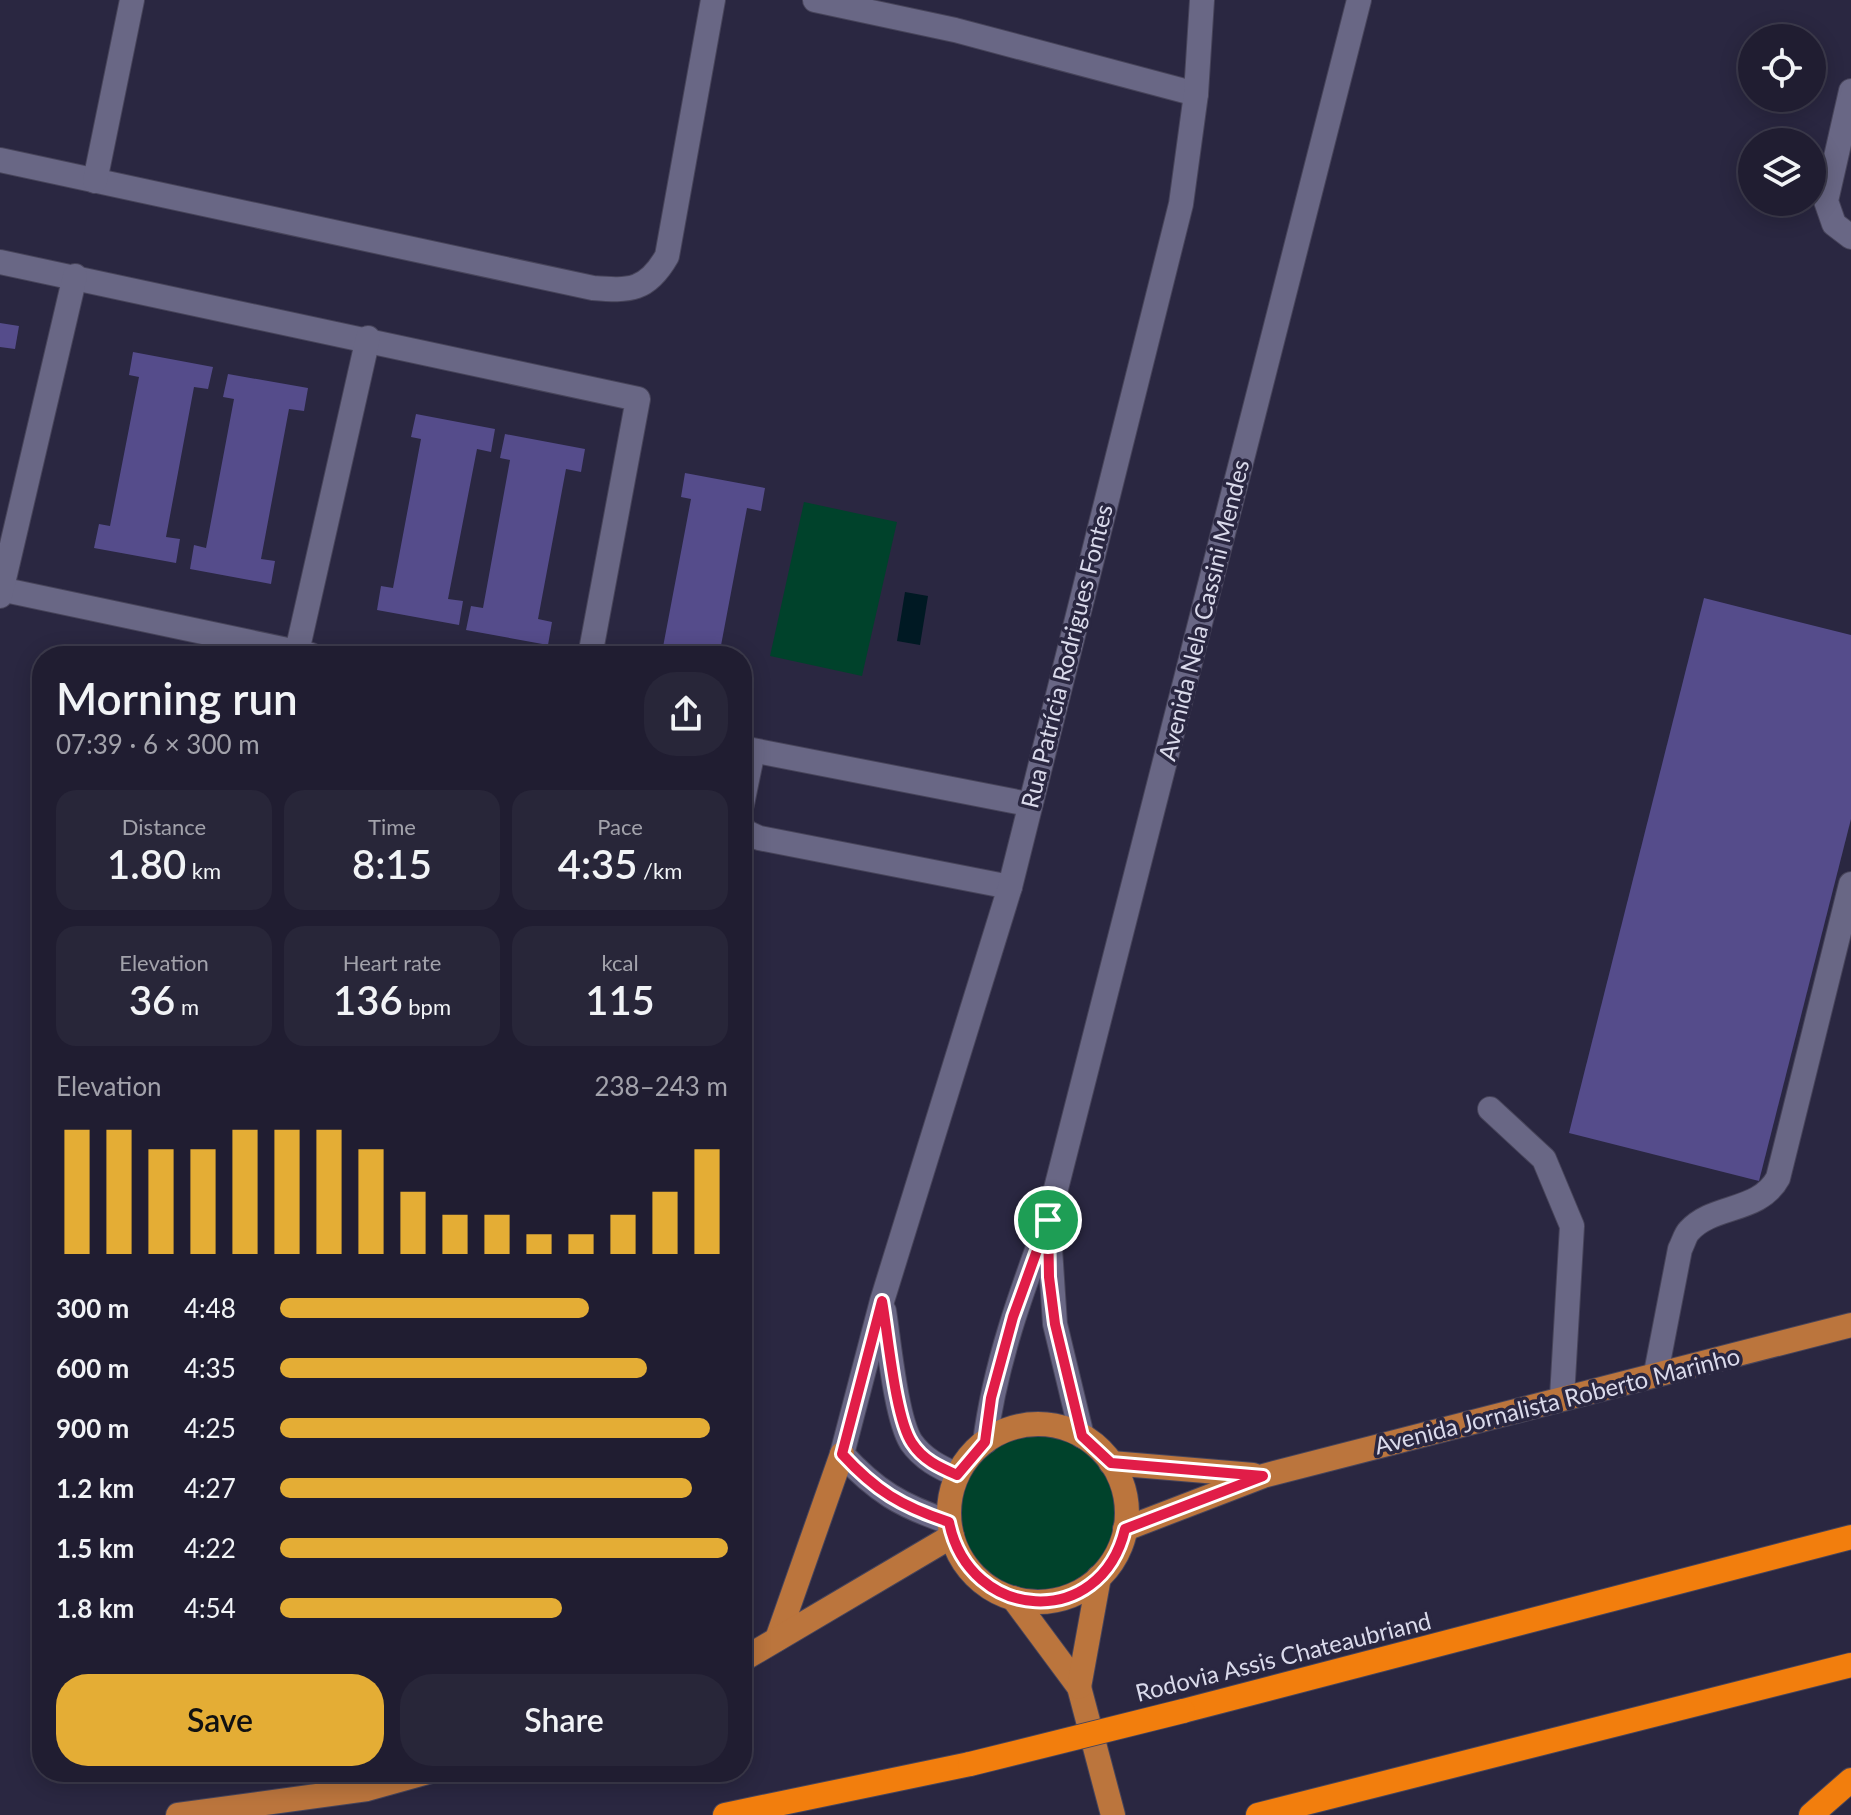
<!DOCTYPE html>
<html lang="en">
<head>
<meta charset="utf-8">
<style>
	:root { --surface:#201d31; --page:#282639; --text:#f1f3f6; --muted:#a2a2ab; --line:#3d3b4d; --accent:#e4ad35 }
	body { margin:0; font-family:Lato,sans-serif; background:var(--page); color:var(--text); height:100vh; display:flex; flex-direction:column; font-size:30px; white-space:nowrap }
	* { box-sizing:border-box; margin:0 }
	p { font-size:26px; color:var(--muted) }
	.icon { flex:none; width:44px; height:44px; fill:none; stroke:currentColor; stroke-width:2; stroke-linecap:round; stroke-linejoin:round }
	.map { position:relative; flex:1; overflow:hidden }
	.drawer { position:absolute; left:32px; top:646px; width:720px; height:1136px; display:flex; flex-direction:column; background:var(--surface); border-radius:32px; box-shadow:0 4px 20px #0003,0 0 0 2px var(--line) }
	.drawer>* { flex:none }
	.controls { position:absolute; left:1738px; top:24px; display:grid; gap:16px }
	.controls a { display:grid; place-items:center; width:88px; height:88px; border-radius:50%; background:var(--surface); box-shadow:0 4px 20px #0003,0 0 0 2px var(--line); font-size:40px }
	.pin { position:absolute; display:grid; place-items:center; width:68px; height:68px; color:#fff; margin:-34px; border:4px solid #fff; border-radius:50%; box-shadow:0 2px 8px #0007 }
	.round { display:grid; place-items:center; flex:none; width:84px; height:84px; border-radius:32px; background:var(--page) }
	.head { display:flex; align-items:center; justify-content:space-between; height:136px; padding:0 24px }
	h1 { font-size:44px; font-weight:600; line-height:60px }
	.metrics { display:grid; grid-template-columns:repeat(3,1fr); gap:12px; height:136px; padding:8px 24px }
	.metrics div { display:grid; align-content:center; border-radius:20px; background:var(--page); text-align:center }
	.metrics b { font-size:40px; font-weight:600 }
	.metrics small { font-size:22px; font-weight:400 }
	.metrics p { font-size:22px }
	.chart { height:224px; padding:16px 24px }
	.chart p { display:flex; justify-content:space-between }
	.chart svg { width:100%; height:144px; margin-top:8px; stroke:var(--accent); stroke-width:6 }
	.button { display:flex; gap:16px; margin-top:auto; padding:16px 24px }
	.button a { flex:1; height:92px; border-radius:32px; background:var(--accent); color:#111; font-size:32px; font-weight:600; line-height:92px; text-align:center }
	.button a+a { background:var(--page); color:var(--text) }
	ul { padding:0 24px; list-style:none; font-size:26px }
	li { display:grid; grid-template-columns:128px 96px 1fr; align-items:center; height:60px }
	li i { height:20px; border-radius:10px; background:var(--accent) }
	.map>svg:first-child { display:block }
</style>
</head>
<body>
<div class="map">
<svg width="1851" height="1815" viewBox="0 0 1851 1815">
	<rect width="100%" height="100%" fill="#2a2741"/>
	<g fill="#00422b">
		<polygon points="804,502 897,522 862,676 770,656"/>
		<circle cx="1038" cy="1514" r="80"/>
	</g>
	<polygon fill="#001923" points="905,592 928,596 920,645 897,641"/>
	<g fill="#554c8b">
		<polygon points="0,323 19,326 15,349 0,347"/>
		<polygon points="133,352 213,367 208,389 194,387 166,537 180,539 176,563 94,548 99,524 110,526 139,377 129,375"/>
		<polygon points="228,374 308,388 304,411 289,409 261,559 275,561 271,584 190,569 194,545 206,548 234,399 223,397"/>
		<polygon points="416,414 495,429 491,452 477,449 448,599 463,601 459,625 377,610 381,586 393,588 421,439 411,437"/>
		<polygon points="505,434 585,449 581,472 566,469 538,619 552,622 548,645 466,630 471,606 483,608 510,460 500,458"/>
		<polygon points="685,473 765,488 761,511 747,508 719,656 649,656 651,645 663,647 691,499 681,497"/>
		<polygon points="1704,598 1851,635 1851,819 1759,1181 1569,1133"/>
		<polygon points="37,843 42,844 42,869 33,867"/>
	</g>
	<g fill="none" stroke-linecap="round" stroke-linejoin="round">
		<g stroke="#47445a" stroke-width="26">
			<g id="minor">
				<polyline points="815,0 955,30 1196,94"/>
				<polyline points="1851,91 1826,201 1834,224 1851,237"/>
				<path d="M 0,160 L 593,288 C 630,291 647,291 667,256 L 713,0"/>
				<polyline points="95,181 132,0"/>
				<polyline points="0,262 638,399 590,656"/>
				<polyline points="0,589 311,655"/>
				<polyline points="0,596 75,276"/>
				<polyline points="296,656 368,338"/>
				<polyline points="742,748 1028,804"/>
				<polyline points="742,804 753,751"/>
				<polyline points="742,825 744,831 759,838 1010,887"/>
				<polyline points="1490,1109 1544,1159 1572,1226 1562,1397"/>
				<polyline points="1049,1234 1055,1324 1082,1436"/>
				<path d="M 884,1311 C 889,1342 896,1418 911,1442 C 923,1459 939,1467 957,1475"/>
				<path d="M 1656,1373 L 1680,1249 C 1683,1244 1685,1235 1689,1231 C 1713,1204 1759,1213 1778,1178 L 1851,884"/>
				<path d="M 985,1442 C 995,1364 1021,1293 1048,1220 L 1359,0"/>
				<path d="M 949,1522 C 901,1506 876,1491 842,1454 L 882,1301 L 1010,887 L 1181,204 L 1196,94 L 1202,0"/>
			</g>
		</g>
		<g stroke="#47445a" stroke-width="26">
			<g id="major">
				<circle cx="1038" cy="1513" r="89"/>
				<polyline points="1111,1463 1253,1475"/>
				<polyline points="1125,1529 1263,1476 1851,1325"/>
				<polyline points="1013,1598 1079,1687 1113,1815"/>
				<polyline points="777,1639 842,1454"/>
				<polyline points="742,1660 952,1536"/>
				<polyline points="1079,1687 1099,1577"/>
				<polyline points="178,1815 367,1789 428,1772"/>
			</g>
		</g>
		<g stroke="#47445a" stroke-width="26">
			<g id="highway">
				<polyline points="1183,1711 1851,1537"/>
				<polyline points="725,1815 970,1764"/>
				<polyline points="1258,1815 1851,1665"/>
				<polyline points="1811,1815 1851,1780"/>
			</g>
		</g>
		<use href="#minor" stroke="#696785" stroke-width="24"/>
		<use href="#major" stroke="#bb753d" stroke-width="24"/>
		<use href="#highway" stroke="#f27e0d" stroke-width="24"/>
		<g stroke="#47445a" stroke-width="26" stroke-linecap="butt">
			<polyline id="highway-bridge" points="970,1764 1183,1711"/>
		</g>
		<use href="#highway-bridge" stroke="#f27e0d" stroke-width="24"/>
	</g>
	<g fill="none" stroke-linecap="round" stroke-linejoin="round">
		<g stroke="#fff" stroke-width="16">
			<path id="route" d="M 1048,1220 L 1049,1277 L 1055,1324 L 1082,1436 L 1111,1463 L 1263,1476 L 1125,1529 C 1101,1631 969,1622 949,1522 C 901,1506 876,1491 842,1454 L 882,1301 C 888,1333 895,1418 912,1443 C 923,1460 939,1467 957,1475 L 985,1442 L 991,1398 L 1013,1317 Z"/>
		</g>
		<use href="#route" stroke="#e11d48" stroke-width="10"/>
	</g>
	<g text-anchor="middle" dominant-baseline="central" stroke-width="7" stroke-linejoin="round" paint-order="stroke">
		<g font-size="24" fill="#dadaeb" stroke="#2a2741">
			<text transform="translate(1203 610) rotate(-76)">Avenida Nela Cassini Mendes</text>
			<text transform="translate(1066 656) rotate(-76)">Rua Patrícia Rodrigues Fontes</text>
			<text transform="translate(1557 1400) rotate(-14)">Avenida Jornalista Roberto Marinho</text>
			<text transform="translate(1283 1656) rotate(-14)">Rodovia Assis Chateaubriand</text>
		</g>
	</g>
</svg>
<div class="controls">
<a><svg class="icon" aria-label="locate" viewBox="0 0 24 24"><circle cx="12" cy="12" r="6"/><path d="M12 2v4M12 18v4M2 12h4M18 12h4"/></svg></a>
<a><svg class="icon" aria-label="layers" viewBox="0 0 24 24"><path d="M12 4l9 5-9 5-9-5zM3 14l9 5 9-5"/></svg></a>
</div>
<div class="pin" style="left:1048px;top:1220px;background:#1e9e55"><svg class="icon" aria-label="arrive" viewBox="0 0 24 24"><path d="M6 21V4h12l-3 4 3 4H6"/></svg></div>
<section class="drawer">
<div class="head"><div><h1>Morning run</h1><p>07:39 · 6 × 300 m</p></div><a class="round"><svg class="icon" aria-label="share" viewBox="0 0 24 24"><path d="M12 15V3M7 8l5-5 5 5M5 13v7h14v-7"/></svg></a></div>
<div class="metrics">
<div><p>Distance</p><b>1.80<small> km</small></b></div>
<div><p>Time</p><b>8:15</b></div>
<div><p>Pace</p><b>4:35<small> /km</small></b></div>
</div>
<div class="metrics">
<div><p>Elevation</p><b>36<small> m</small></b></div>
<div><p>Heart rate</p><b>136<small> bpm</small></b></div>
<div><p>kcal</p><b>115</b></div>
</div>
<div class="chart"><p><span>Elevation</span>238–243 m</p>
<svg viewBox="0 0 160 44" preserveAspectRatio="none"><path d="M5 44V6M15 44V6M25 44V12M35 44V12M45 44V6M55 44V6M65 44V6M75 44V12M85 44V25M95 44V32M105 44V32M115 44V38M125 44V38M135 44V32M145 44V25M155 44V12"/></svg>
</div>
<ul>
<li><b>300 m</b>4:48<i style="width:69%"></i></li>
<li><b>600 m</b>4:35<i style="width:82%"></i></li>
<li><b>900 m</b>4:25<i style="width:96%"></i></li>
<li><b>1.2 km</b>4:27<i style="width:92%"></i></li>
<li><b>1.5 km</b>4:22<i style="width:100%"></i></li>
<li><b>1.8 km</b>4:54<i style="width:63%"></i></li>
</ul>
<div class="button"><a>Save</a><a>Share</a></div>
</section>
</div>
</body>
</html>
